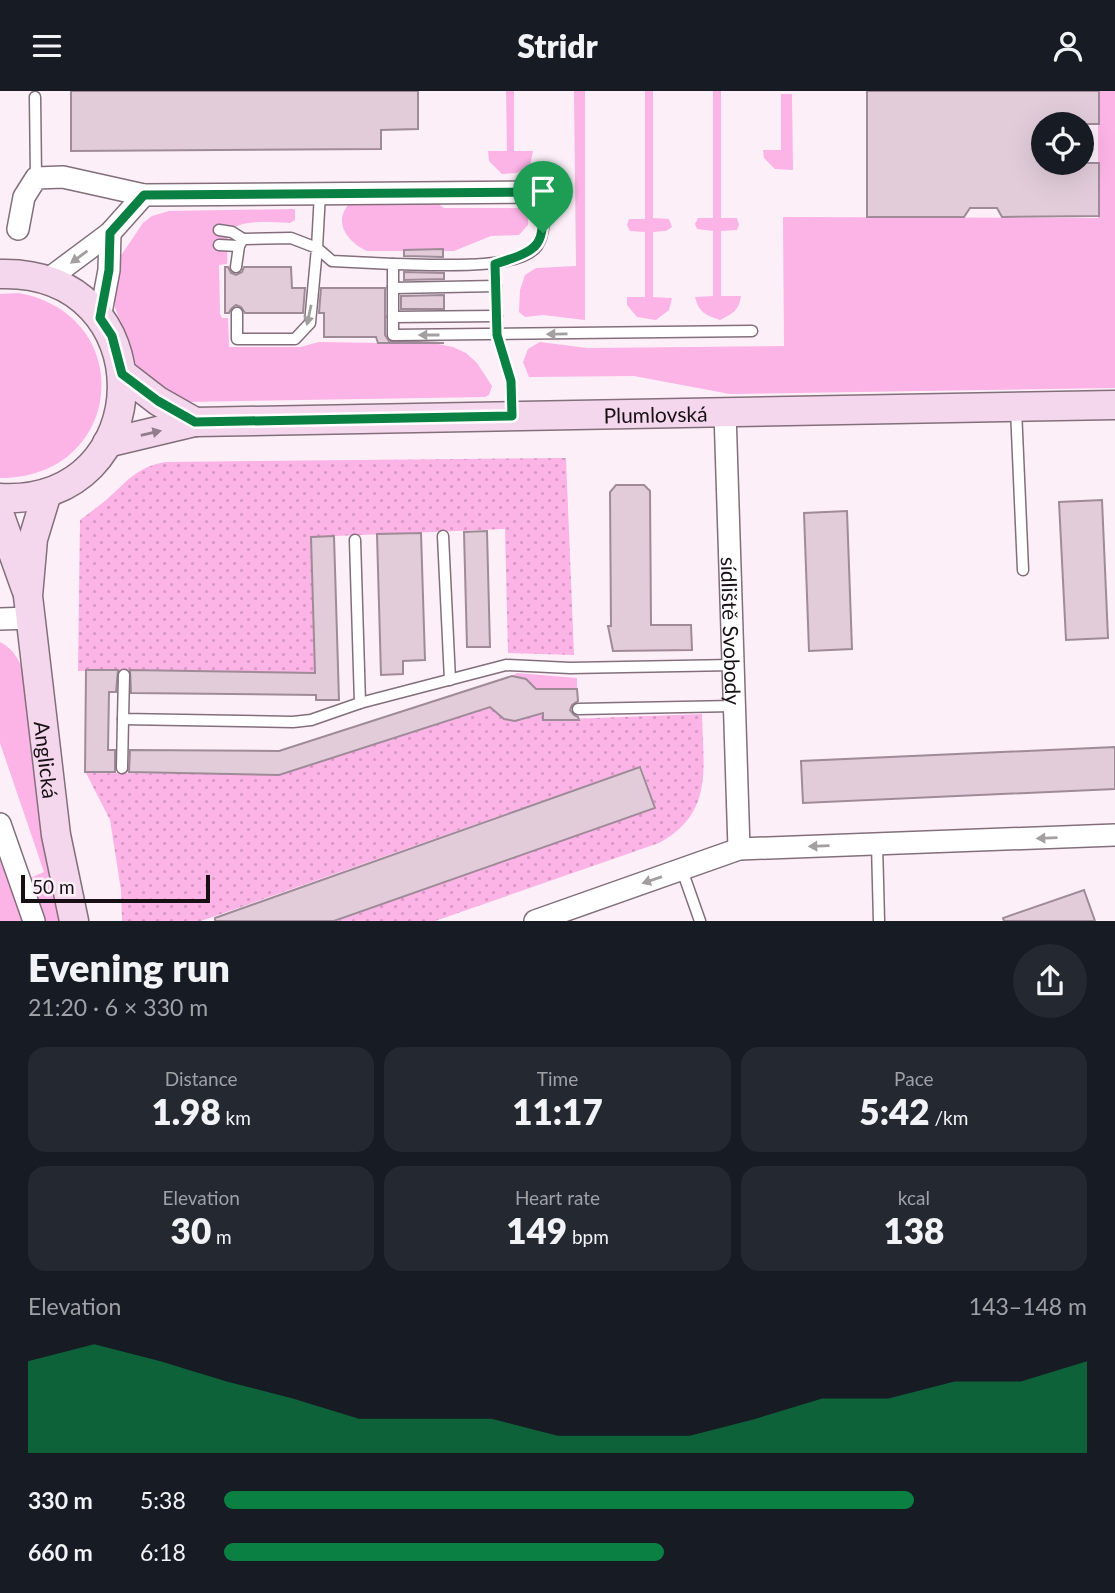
<!DOCTYPE html>
<html lang="en">
<head>
<meta charset="utf-8">
<style>
	:root { --surface:#171b24; --page:#242831; --text:#f1f3f6; --muted:#9ea1a6; --accent:#0b8043 }
	body { margin:0; font-family:Lato,sans-serif; background:var(--page); color:var(--text); height:100vh; display:flex; flex-direction:column; font-size:26px; white-space:nowrap }
	* { box-sizing:border-box; margin:0 }
	p { font-size:23px; color:var(--muted) }
	.icon { flex:none; width:38px; height:38px; fill:none; stroke:currentColor; stroke-width:2; stroke-linecap:round; stroke-linejoin:round }
	.map { position:relative; height:830px; overflow:hidden }
	.side { display:flex; flex-direction:column; background:var(--surface); flex:1 }
	.side>* { flex:none }
	.fabs { position:absolute; left:1031px; top:21px; display:grid; gap:14px }
	.fabs a { display:grid; place-items:center; width:63px; height:63px; border-radius:50%; background:var(--surface); box-shadow:0 7px 28px #0002; font-size:35px }
	.scale { position:absolute; left:21px; bottom:18px; width:189px; box-sizing:border-box; padding-left:7px; border:4px solid #181015; border-top:0; font-size:19px; line-height:24px; white-space:nowrap; color:#181015; -webkit-text-stroke:5px #fdeff8; paint-order:stroke }
	.pin { position:absolute; display:grid; place-items:center; width:60px; height:60px; color:#fff; margin:-72px -30px; border-radius:50% 50% 50% 0; rotate:-45deg; box-shadow:0 0 7px #0007 }
	.pin .icon { rotate:45deg }
	.round { display:grid; place-items:center; flex:none; width:74px; height:74px; border-radius:37px; background:var(--page) }
	.overview { display:flex; align-items:center; justify-content:space-between; height:119px; padding:0 28px }
	h1 { font-size:38px; font-weight:800; line-height:52px }
	.figures { display:grid; grid-template-columns:repeat(3,1fr); gap:10px; height:119px; padding:7px 28px }
	.figures div { display:grid; align-content:center; border-radius:18px; background:var(--page); text-align:center }
	.figures b { font-size:35px; font-weight:800 }
	.figures small { font-size:19px; font-weight:400 }
	.figures p { font-size:19px }
	.chart { height:196px; padding:14px 28px }
	.chart p { display:flex; justify-content:space-between }
	.chart svg { width:100%; height:126px; margin-top:7px; fill:var(--accent); opacity:.7 }
	ul { padding:0 28px; list-style:none; font-size:23px }
	li { display:grid; grid-template-columns:112px 84px 1fr; align-items:center; height:52px }
	li i { height:18px; border-radius:9px; background:var(--accent) }
	header { display:flex; justify-content:space-between; align-items:center; height:91px; padding:0 28px; background:var(--surface); font-size:32px; font-weight:800 }
	.map>svg:first-child { display:block }
</style>
</head>
<body>
<header><svg class="icon" aria-label="menu" viewBox="0 0 24 24"><path d="M4 6h16M4 12h16M4 18h16"/></svg>Stridr<svg class="icon" aria-label="person" viewBox="0 0 24 24"><circle cx="12" cy="8" r="4"/><path d="M4 21q1-7 8-7t8 7"/></svg></header>
<div class="map">
<svg width="1115" height="830" viewBox="0 0 1115 830">
	<defs>
		<pattern id="park-dots" width="8" height="8" patternUnits="userSpaceOnUse" patternTransform="scale(1.75)"><rect width="8" height="8" fill="#fcb3e5"/><path d="M2 2h.1M6 6h.1" fill="none" stroke="#d799c4" stroke-width="1.8" stroke-linecap="round"/></pattern>
	</defs>
	<rect width="100%" height="100%" fill="#fdeff8"/>
	<g fill="#fcb3e5">
		<polygon points="506,0 514,0 514,60 533,60 530,75 517,82 502,83 489,70 488,60 507,60"/>
		<polygon points="574,0 585,0 585,229 543,224 525,226 519,221 520,199 525,184 536,177 576,175"/>
		<polygon points="645,0 653,0 653,127 669,128 672,136 666,140 653,141 653,206 672,207 669,219 656,229 637,226 627,214 627,206 645,206 645,141 630,140 627,134 629,128 645,128"/>
		<path d="M 713,0 L 721,0 L 721,127 L 737,127 L 739,134 L 737,139 L 721,140 L 721,205 L 741,205 C 739,220 732,223 720,229 C 706,224 699,222 695,206 L 713,205 L 713,140 L 697,138 L 695,133 L 698,127 L 713,127 Z"/>
		<polygon points="1098,0 1115,0 1115,297 730,303 634,285 529,286 523,271 528,258 540,251 587,257 784,255 783,126 1098,127"/>
		<polygon points="781,3 792,3 793,79 775,78 764,67 763,59 781,59"/>
		<path d="M 437,112 L 444,117 L 521,117 L 528,123 L 528,134 L 519,144 L 491,145 L 454,160 L 367,160 C 349,152 332,132 349,113 Z"/>
		<path d="M 293,118 L 295,119 L 295,129 L 290,132 C 274,132 233,126 228,145 C 226,154 228,165 227,173 L 219,174 L 220,223 L 222,227 L 228,227 L 229,256 L 300,256 L 319,251 L 438,253 L 453,256 L 466,262 L 477,272 L 492,295 L 489,304 L 485,306 L 185,311 L 138,281 L 129,249 L 115,217 L 113,189 L 118,169 L 143,132 L 152,125 L 169,120 Z"/>
		<path d="M 19,202 C 139,225 124,387 0,387 L 0,203 Z"/>
		<path d="M 0,551 C 15,558 21,573 26,588 L 65,830 L 45,830 L 30,787 L 44,781 L 0,652 Z"/>
		<polygon points="517,582 577,587 577,597 535,600 526,588 512,585"/>
		<polygon points="0,767 22,830 0,830"/>
	</g>
	<g fill="url(#park-dots)">
		<path d="M 566,367 L 574,564 L 508,562 L 505,438 L 311,446 L 315,582 L 78,580 L 80,429 C 89,422 98,416 106,409 C 128,390 135,377 165,371 Z"/>
		<path d="M 505,587 L 501,589 L 504,628 C 522,631 529,623 542,612 L 543,629 L 702,623 C 703,678 714,722 659,752 L 435,830 L 337,830 L 655,715 L 641,675 L 201,830 L 122,830 L 121,799 L 110,729 L 86,682 L 281,683 L 484,617 L 477,596 Z"/>
	</g>
	<g fill="#e2ccda" stroke="#9f8b98" stroke-width="2">
		<polygon points="71,0 418,0 418,38 381,39 381,58 71,60"/>
		<polygon points="867,0 1099,0 1099,33 1043,33 1043,72 1099,72 1099,125 1002,126 997,117 970,117 964,126 867,126"/>
		<polygon points="443,158 443,166 404,165 404,159"/>
		<polygon points="225,176 228,176 231,182 236,184 242,181 244,176 291,176 292,197 305,197 303,222 245,222 241,216 236,214 231,218 229,222 225,222"/>
		<polygon points="404,181 444,182 444,188 404,189"/>
		<polygon points="321,197 385,197 385,244 389,250 444,252 378,252 376,246 324,246 324,222 319,222"/>
		<polygon points="444,204 444,218 401,218 401,205"/>
		<polygon points="616,394 644,394 650,400 651,534 691,534 692,559 613,560 608,535 611,535 610,401"/>
		<polygon points="1102,409 1108,547 1066,549 1059,411"/>
		<polygon points="847,420 852,558 809,560 804,422"/>
		<polygon points="487,440 490,556 467,556 464,441"/>
		<polygon points="421,442 425,569 403,570 403,583 381,584 377,443"/>
		<polygon points="334,445 339,609 316,609 316,604 131,602 130,579 315,582 311,446"/>
		<polygon points="86,579 118,579 116,601 109,601 108,659 115,659 115,681 85,681"/>
		<polygon points="512,585 526,588 536,598 577,598 578,610 572,614 570,619 574,624 578,626 579,629 543,629 543,622 515,630 504,628 490,616 279,684 129,681 130,659 279,660"/>
		<polygon points="1115,656 1115,698 803,712 801,670"/>
		<polygon points="640,676 655,717 334,830 215,830 215,827"/>
		<polygon points="1084,799 1095,830 1004,830 1003,827"/>
	</g>
	<g fill="none" stroke-linecap="round" stroke-linejoin="round">
		<g stroke="#826f7b" stroke-width="13">
			<g id="lane">
				<polyline points="35,6 36,87"/>
				<polyline points="320,102 317,157 332,170 393,173 393,244 752,240"/>
				<polyline points="219,139 232,141 243,148"/>
				<polyline points="219,154 239,155"/>
				<path d="M 393,173 C 424,173 519,181 537,155 C 547,140 543,118 542,101"/>
				<polyline points="495,173 497,244 511,290 512,323"/>
				<polyline points="236,176 239,155 243,148 291,147 317,157 310,232 295,248 237,248 237,222"/>
				<polyline points="393,197 496,195"/>
				<polyline points="393,226 497,225"/>
				<polyline points="1016,318 1023,479"/>
				<polyline points="443,445 450,589"/>
				<polyline points="355,449 360,612"/>
				<polyline points="124,584 123,628 293,631 311,629 360,612 506,574 570,577 733,574"/>
				<polyline points="578,618 734,615"/>
				<polyline points="122,677 123,628"/>
				<polyline points="877,753 879,830"/>
				<polyline points="682,779 700,830"/>
			</g>
		</g>
		<g stroke="#826f7b" stroke-width="24">
			<g id="street">
				<polyline points="18,138 24,106 36,87 63,86 144,104 542,101"/>
				<polyline points="47,189 110,142 144,104"/>
				<polyline points="100,227 109,179 110,142"/>
				<path id="s1" d="M 725,321 L 739,758"/>
				<polyline points="0,528 31,527"/>
				<polyline points="0,733 34,830"/>
				<polyline points="535,830 739,758 1115,744"/>
			</g>
		</g>
		<g stroke="#826f7b" stroke-width="31">
			<g id="secondary">
				<path d="M 0,183 C 164,178 161,415 0,407"/>
				<polyline points="123,283 158,310 195,331"/>
				<path id="s2" d="M 107,352 L 195,331 L 1115,314"/>
				<path id="s3" d="M 47,402 L 33,448 L 28,505 L 56,744 L 74,830"/>
				<polyline points="0,425 26,498"/>
			</g>
		</g>
		<use href="#lane" stroke="#fff" stroke-width="10"/>
		<use href="#street" stroke="#fff" stroke-width="21"/>
		<use href="#secondary" stroke="#f4d7ec" stroke-width="28"/>
	</g>
	<defs><path id="oneway-solid" d="M-6-.8H1V-3.2L6.5 0L1 3.2V.8H-6Z" transform="scale(1.75)"/></defs>
	<g fill="#a39fa1">
		<use href="#oneway-solid" transform="translate(79 166) rotate(144)"/>
		<use href="#oneway-solid" transform="translate(309 224) rotate(102)"/>
		<use href="#oneway-solid" transform="translate(557 243) rotate(179)"/>
		<use href="#oneway-solid" transform="translate(429 244) rotate(-180)"/>
		<use href="#oneway-solid" transform="translate(1047 747) rotate(178)"/>
		<use href="#oneway-solid" transform="translate(819 755) rotate(178)"/>
		<use href="#oneway-solid" transform="translate(652 789) rotate(161)"/>
	</g>
	<use fill="#917d8b" href="#oneway-solid" transform="translate(151 342) rotate(-13)"/>
	<g fill="none" stroke-linecap="round" stroke-linejoin="round">
		<g stroke="#fff" stroke-width="14">
			<path id="route" d="M 542,101 C 543,153 547,157 495,173 L 497,244 L 511,290 L 512,325 L 195,331 L 158,310 L 122,283 L 112,245 L 100,227 L 109,179 L 110,142 L 144,104 Z"/>
		</g>
		<use href="#route" stroke="#0b8043" stroke-width="9"/>
	</g>
	<g text-anchor="middle" dominant-baseline="central" stroke-width="7" stroke-linejoin="round" paint-order="stroke">
		<g font-size="21" fill="#181015" stroke="#fdeff8">
			<text stroke="none"><textPath href="#s2" startOffset="551">Plumlovská</textPath></text>
			<text stroke="none"><textPath href="#s1" startOffset="219">sídliště Svobody</textPath></text>
			<text stroke="none"><textPath href="#s3" startOffset="270">Anglická</textPath></text>
		</g>
	</g>
</svg>
<div class="fabs">
<a><svg class="icon" aria-label="locate" viewBox="0 0 24 24"><circle cx="12" cy="12" r="6"/><path d="M12 2v4M12 18v4M2 12h4M18 12h4"/></svg></a>
</div>
<div class="scale">50 m</div>
<div class="pin" style="left:543px;top:142px;background:#1e9e55"><svg class="icon" aria-label="arrive" viewBox="0 0 24 24"><path d="M6 21V4h12l-3 4 3 4H6"/></svg></div>
</div>
<section class="side">
<div class="overview"><div><h1>Evening run</h1><p>21:20 · 6 × 330 m</p></div><a class="round"><svg class="icon" aria-label="share" viewBox="0 0 24 24"><path d="M12 15V3M7 8l5-5 5 5M5 13v7h14v-7"/></svg></a></div>
<div class="figures">
<div><p>Distance</p><b>1.98<small> km</small></b></div>
<div><p>Time</p><b>11:17</b></div>
<div><p>Pace</p><b>5:42<small> /km</small></b></div>
</div>
<div class="figures">
<div><p>Elevation</p><b>30<small> m</small></b></div>
<div><p>Heart rate</p><b>149<small> bpm</small></b></div>
<div><p>kcal</p><b>138</b></div>
</div>
<div class="chart"><p><span>Elevation</span>143–148 m</p>
<svg viewBox="0 0 160 44" preserveAspectRatio="none"><path d="M0 44V12L10 6L20 12L30 19L40 25L50 32L60 32L70 32L80 38L90 38L100 38L110 32L120 25L130 25L140 19L150 19L160 12V44z"/></svg>
</div>
<ul>
<li><b>330 m</b>5:38<i style="width:80%"></i></li>
<li><b>660 m</b>6:18<i style="width:51%"></i></li>
</ul>
</section>
</body>
</html>
